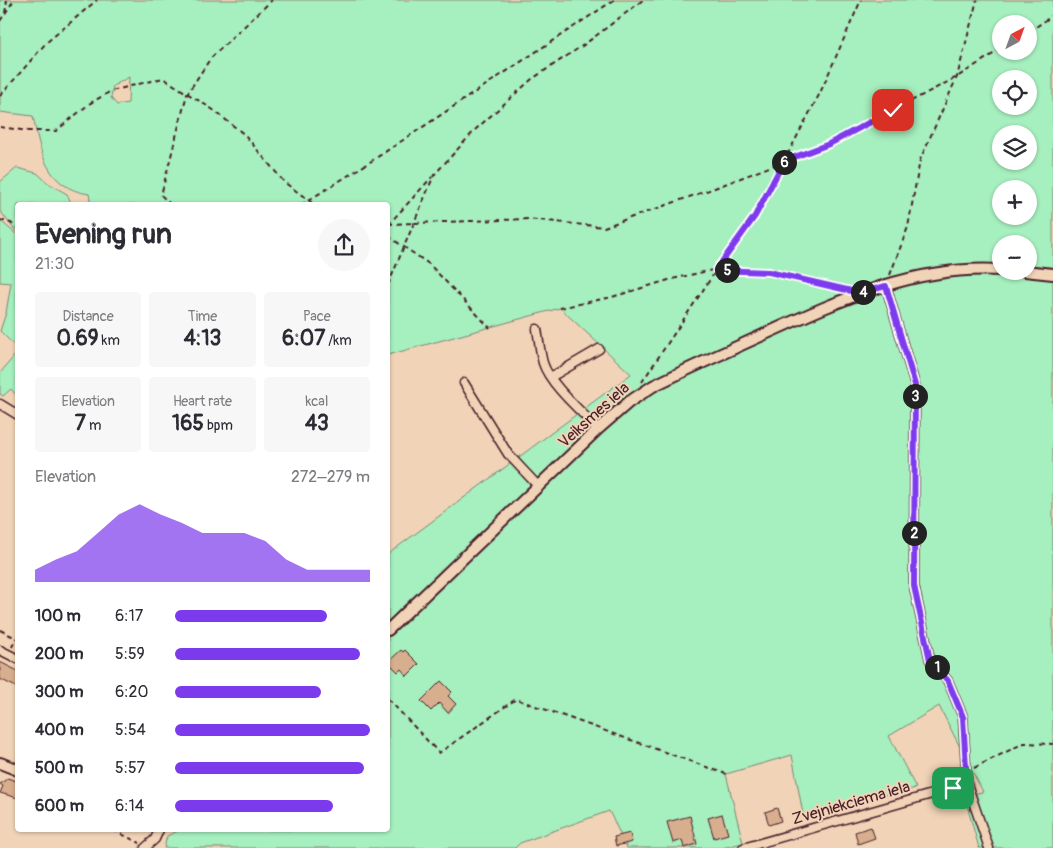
<!DOCTYPE html>
<html lang="en">
<head>
<meta charset="utf-8">
<style>
	:root { --surface:#fff; --page:#f7f7f7; --text:#2b2b33; --muted:#7c7c81; --accent:#7c3aed }
	body { margin:0; font-family:Pangolin,sans-serif; background:var(--page); color:var(--text); height:100vh; display:flex; flex-direction:column; font-size:19px; white-space:nowrap }
	* { box-sizing:border-box; margin:0 }
	p { font-size:16px; color:var(--muted) }
	.icon { flex:none; width:28px; height:28px; fill:none; stroke:currentColor; stroke-width:2; stroke-linecap:round; stroke-linejoin:round }
	.map { position:relative; flex:1; overflow:hidden }
	.details { position:absolute; left:15px; top:202px; width:375px; height:630px; display:flex; flex-direction:column; background:var(--surface); border-radius:5px; box-shadow:0 1px 4px #0004 }
	.details>* { flex:none }
	.needle { width:32px; rotate:41deg }
	.buttons { position:absolute; left:992px; top:15px; display:grid; gap:10px }
	.buttons a { display:grid; place-items:center; width:45px; height:45px; border-radius:50%; background:var(--surface); box-shadow:0 1px 4px #0004; font-size:25px }
	.pin { position:absolute; display:grid; place-items:center; width:42px; height:42px; color:#fff; margin:-21px; border-radius:10px; box-shadow:0 2px 8px #0006 }
	.km { position:absolute; width:25px; height:25px; margin:-12px; border-radius:50%; background:#222; color:#fff; font-size:14px; line-height:25px; text-align:center }
	.round { display:grid; place-items:center; flex:none; width:52px; height:52px; border-radius:26px; background:var(--page) }
	.headline { display:flex; align-items:center; justify-content:space-between; height:85px; padding:0 20px }
	h1 { font-size:28px; font-weight:700; line-height:38px }
	.metrics { display:grid; grid-template-columns:repeat(3,1fr); gap:8px; height:85px; padding:5px 20px }
	.metrics div { display:grid; align-content:center; border-radius:5px; background:var(--page); text-align:center }
	.metrics b { font-size:21px; font-weight:700 }
	.metrics small { font-size:14px; font-weight:400 }
	.metrics p { font-size:14px }
	.chart { height:140px; padding:10px 20px }
	.chart p { display:flex; justify-content:space-between }
	.chart svg { width:100%; height:90px; margin-top:5px; fill:var(--accent); opacity:.7 }
	ul { padding:0 20px; list-style:none; font-size:16px }
	li { display:grid; grid-template-columns:80px 60px 1fr; align-items:center; height:38px }
	li i { height:12px; border-radius:6px; background:var(--accent) }
	.map>svg:first-child { display:block }
</style>
</head>
<body>
<div class="map">
<svg width="1053" height="848" viewBox="0 0 1053 848">
	<rect width="100%" height="100%" fill="#f1d4b7"/>
	<filter id="ink" filterUnits="userSpaceOnUse"><feTurbulence type="fractalNoise" baseFrequency=".02" numOctaves="2"/><feDisplacementMap in="SourceGraphic" scale="10" xChannelSelector="R" yChannelSelector="G"/><feConvolveMatrix kernelMatrix="1 2 1 2 8 2 1 2 1" color-interpolation-filters="sRGB"/></filter>
	<g filter="url(#ink)">
		<g fill="#a6efbe" stroke="#788774" fill-rule="evenodd">
			<path d="M 0,0 L 1053,0 L 1053,848 L 979,848 L 964,795 L 983,792 L 939,706 L 889,736 L 916,788 L 803,814 L 792,755 L 726,774 L 743,843 L 722,848 L 627,848 L 609,811 L 520,843 L 515,848 L 164,848 L 167,836 L 180,830 L 388,830 L 388,554 L 631,374 L 560,308 L 388,355 L 388,205 L 91,205 L 89,194 C 46,188 40,151 33,116 L 0,112 ZM 1001,24 L 1029,24 L 1029,51 L 1001,51 ZM 129,77 L 128,103 L 117,105 L 111,98 L 113,86 ZM 1001,79 L 1029,79 L 1029,106 L 1001,106 ZM 1001,134 L 1029,134 L 1029,161 L 1001,161 ZM 1001,189 L 1029,189 L 1029,216 L 1001,216 ZM 1001,244 L 1029,244 L 1029,271 L 1001,271 Z"/>
			<polygon points="17,168 37,173 48,183 67,194 72,205 18,205 17,233 0,211 0,182"/>
			<polygon points="2,222 17,235 17,348 0,331 6,313 11,283 0,282 0,223"/>
			<polygon points="17,353 17,396 11,389 3,396 0,394 0,373"/>
		</g>
		<g fill="#d7ae8e" stroke="#4a1f2b">
			<polygon points="401,650 403,652 405,650 419,664 407,676 401,669 398,672 388,662"/>
			<polygon points="0,662 18,671 18,688 0,679"/>
			<polygon points="441,681 452,692 448,696 456,704 448,713 439,703 431,711 421,701"/>
			<polygon points="8,778 18,782 18,798 0,793 3,786 0,784"/>
			<polygon points="777,808 781,821 769,825 765,812"/>
			<polygon points="722,814 728,834 714,838 708,818"/>
			<polygon points="690,816 697,844 684,848 682,840 673,843 667,822"/>
			<polygon points="871,827 875,838 858,844 855,832"/>
			<polygon points="630,833 632,842 616,846 614,837"/>
		</g>
		<g fill="none" stroke-linecap="round" stroke-linejoin="round">
			<g stroke="#4a1f2b" stroke-width="11">
				<g id="minor">
					<polyline points="886,286 915,385 914,586 930,660 948,681 963,717 967,784 989,848"/>
					<path d="M 537,329 C 539,340 540,352 543,363 C 550,385 582,412 598,429"/>
					<polyline points="551,377 599,349"/>
					<polyline points="464,383 508,454 539,487"/>
					<polyline points="0,404 18,415"/>
					<polyline points="0,650 18,659"/>
					<polyline points="145,848 155,839 159,830"/>
					<polyline points="743,848 967,784"/>
				</g>
			</g>
			<g stroke="#4a1f2b" stroke-width="14">
				<g id="secondary">
					<polyline points="1025,271 1053,274"/>
					<path d="M 388,630 L 598,429 L 629,402 L 653,386 C 689,368 726,352 763,335 C 838,301 916,264 1001,270"/>
					<polyline points="0,763 18,770"/>
				</g>
			</g>
			<g stroke="#4a1f2b" stroke-width="2" stroke-dasharray="5 4" stroke-linecap="butt">
				<polyline points="5,13 7,0"/>
				<polyline points="0,21 14,0"/>
				<polyline points="1029,32 1053,15"/>
				<polyline points="0,96 46,43 97,0"/>
				<polyline points="0,127 28,131 56,131 89,104 111,91 163,78 212,109 245,135 284,182 315,205"/>
				<polyline points="171,205 161,195 187,94 210,59 272,0"/>
				<polyline points="301,205 373,160 614,0"/>
				<polyline points="0,220 11,223 18,229"/>
				<polyline points="388,224 528,219 604,227 712,189 829,144 957,77 1001,49"/>
				<polyline points="388,225 432,177"/>
				<polyline points="388,236 429,264 490,328"/>
				<polyline points="890,275 908,227 920,160 957,77 977,0"/>
				<polyline points="388,285 434,175 476,129 532,79 585,44 643,0"/>
				<polyline points="560,308 612,297 672,279 717,269 769,272 843,289"/>
				<polyline points="642,382 717,269 755,216 820,93 861,0"/>
				<polyline points="0,630 18,639"/>
				<polyline points="12,647 16,638"/>
				<polyline points="388,699 439,753 516,699 726,774"/>
				<polyline points="974,768 1024,743 1053,744"/>
				<polyline points="113,830 140,843"/>
			</g>
			<use href="#minor" stroke="#f1d4b7" stroke-width="8"/>
			<use href="#secondary" stroke="#f1d4b7" stroke-width="10"/>
		</g>
	</g>
	<g fill="none" stroke-linecap="round" stroke-linejoin="round" filter="url(#ink)">
		<g stroke="#fff" stroke-width="10">
			<polyline id="route" points="893,110 829,144 784,161 755,216 716,270 769,272 860,293 886,286 915,385 914,586 930,660 948,681 963,717 967,784 953,788"/>
		</g>
		<use href="#route" stroke="#7c3aed" stroke-width="6"/>
	</g>
	<g text-anchor="middle" dominant-baseline="central" stroke-width="4" stroke-linejoin="round" paint-order="stroke">
		<g font-size="16" fill="#4a1f2b" stroke="#f1d4b7">
			<text transform="translate(594 415) rotate(-42)">Veiksmes iela</text>
			<text transform="translate(851 803) rotate(-16)">Zvejniekciema iela</text>
		</g>
	</g>
</svg>
<div class="buttons">
<a><svg class="needle" viewBox="-14 -14 28 28"><path d="M0-13l5 13h-10z" fill="#e53935"/><path d="M0 13l5-13h-10z" fill="#7c7c81"/></svg></a>
<a><svg class="icon" aria-label="locate" viewBox="0 0 24 24"><circle cx="12" cy="12" r="6"/><path d="M12 2v4M12 18v4M2 12h4M18 12h4"/></svg></a>
<a><svg class="icon" aria-label="layers" viewBox="0 0 24 24"><path d="M12 4l9 5-9 5-9-5zM3 14l9 5 9-5"/></svg></a>
<a>+</a>
<a>−</a>
</div>
<div class="pin" style="left:953px;top:788px;background:#1e9e55"><svg class="icon" aria-label="arrive" viewBox="0 0 24 24"><path d="M6 21V4h12l-3 4 3 4H6"/></svg></div>
<div class="pin" style="left:893px;top:110px;background:#d93025"><svg class="icon" aria-label="check" viewBox="0 0 24 24"><path d="M5 12l5 5 9-10"/></svg></div>
<b class="km" style="left:937px;top:667px">1</b>
<b class="km" style="left:914px;top:533px">2</b>
<b class="km" style="left:915px;top:396px">3</b>
<b class="km" style="left:863px;top:292px">4</b>
<b class="km" style="left:727px;top:270px">5</b>
<b class="km" style="left:784px;top:162px">6</b>
<section class="details">
<div class="headline"><div><h1>Evening run</h1><p>21:30</p></div><a class="round"><svg class="icon" aria-label="share" viewBox="0 0 24 24"><path d="M12 15V3M7 8l5-5 5 5M5 13v7h14v-7"/></svg></a></div>
<div class="metrics">
<div><p>Distance</p><b>0.69<small> km</small></b></div>
<div><p>Time</p><b>4:13</b></div>
<div><p>Pace</p><b>6:07<small> /km</small></b></div>
</div>
<div class="metrics">
<div><p>Elevation</p><b>7<small> m</small></b></div>
<div><p>Heart rate</p><b>165<small> bpm</small></b></div>
<div><p>kcal</p><b>43</b></div>
</div>
<div class="chart"><p><span>Elevation</span>272–279 m</p>
<svg viewBox="0 0 160 44" preserveAspectRatio="none"><path d="M0 44V38L10 33L20 29L30 20L40 11L50 6L60 11L70 15L80 20L90 20L100 20L110 24L120 33L130 38L140 38L150 38L160 38V44z"/></svg>
</div>
<ul>
<li><b>100 m</b>6:17<i style="width:78%"></i></li>
<li><b>200 m</b>5:59<i style="width:95%"></i></li>
<li><b>300 m</b>6:20<i style="width:75%"></i></li>
<li><b>400 m</b>5:54<i style="width:100%"></i></li>
<li><b>500 m</b>5:57<i style="width:97%"></i></li>
<li><b>600 m</b>6:14<i style="width:81%"></i></li>
</ul>
</section>
</div>
</body>
</html>
